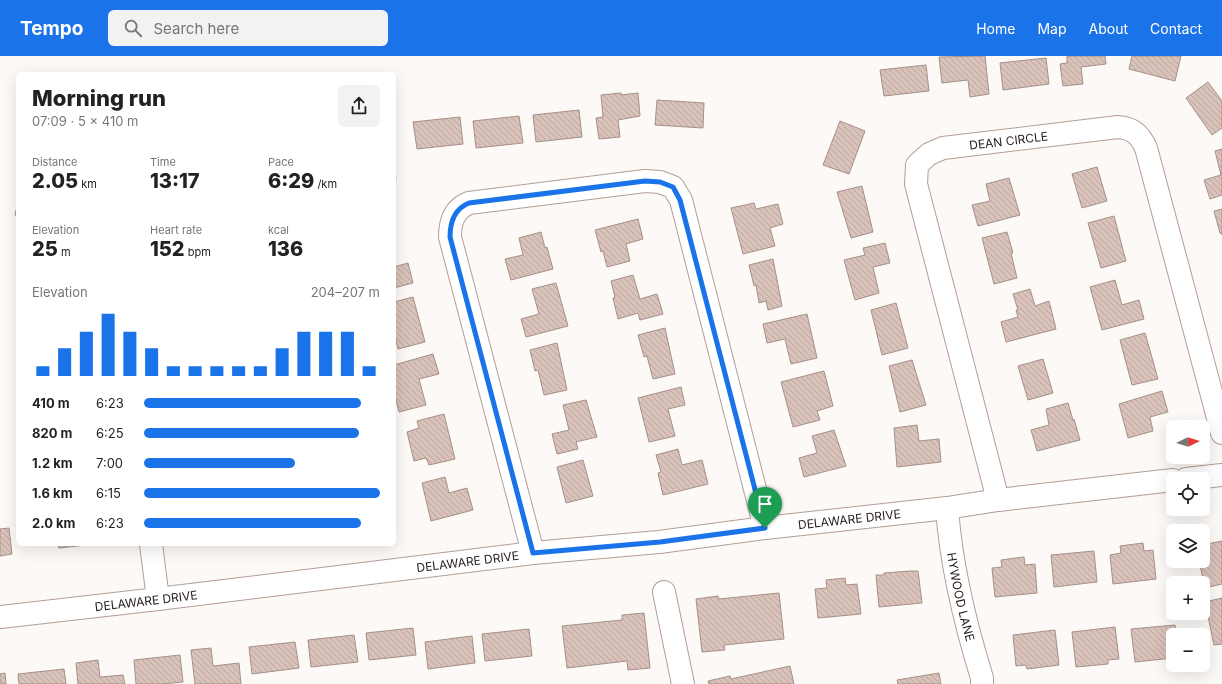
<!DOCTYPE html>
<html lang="en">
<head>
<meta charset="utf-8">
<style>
	:root { --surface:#fff; --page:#f2f2f2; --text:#222; --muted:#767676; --accent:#1a73e8 }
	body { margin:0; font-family:Inter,sans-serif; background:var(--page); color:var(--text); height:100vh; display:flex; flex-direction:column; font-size:15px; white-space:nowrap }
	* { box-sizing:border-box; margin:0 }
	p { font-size:13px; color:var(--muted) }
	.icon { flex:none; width:22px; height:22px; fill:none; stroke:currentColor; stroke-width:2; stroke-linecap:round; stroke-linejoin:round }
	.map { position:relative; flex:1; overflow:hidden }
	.details { position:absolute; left:16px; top:16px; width:380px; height:474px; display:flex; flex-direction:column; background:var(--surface); border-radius:6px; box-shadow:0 4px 16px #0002 }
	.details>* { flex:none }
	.needle { width:26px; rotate:85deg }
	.tools { position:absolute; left:1166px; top:364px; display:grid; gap:8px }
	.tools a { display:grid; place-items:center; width:44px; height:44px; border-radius:6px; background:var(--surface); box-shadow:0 4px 16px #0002; font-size:20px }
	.pin { position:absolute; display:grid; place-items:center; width:34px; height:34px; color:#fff; margin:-41px -17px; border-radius:50% 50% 50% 0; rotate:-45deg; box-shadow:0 0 4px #0007 }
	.pin .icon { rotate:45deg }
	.round { display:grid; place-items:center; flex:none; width:42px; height:42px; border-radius:6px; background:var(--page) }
	.headline { display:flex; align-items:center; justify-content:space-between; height:68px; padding:0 16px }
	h1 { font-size:22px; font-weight:800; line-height:30px }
	.stats { display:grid; grid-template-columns:repeat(3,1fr); gap:6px; height:68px; padding:4px 16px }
	.stats div { display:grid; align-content:center }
	.stats b { font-size:20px; font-weight:800 }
	.stats small { font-size:11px; font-weight:400 }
	.stats p { font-size:11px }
	.chart { height:112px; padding:8px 16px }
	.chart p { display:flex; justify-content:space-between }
	.chart svg { width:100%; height:72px; margin-top:4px; stroke:var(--accent); stroke-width:6 }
	ul { padding:0 16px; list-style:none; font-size:13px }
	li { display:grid; grid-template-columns:64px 48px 1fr; align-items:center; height:30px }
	li i { height:10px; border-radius:5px; background:var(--accent) }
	header { display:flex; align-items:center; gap:24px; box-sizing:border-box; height:56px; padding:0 20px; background:var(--accent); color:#fff }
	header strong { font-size:19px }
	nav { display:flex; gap:22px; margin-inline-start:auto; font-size:14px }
	.search { width:280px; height:36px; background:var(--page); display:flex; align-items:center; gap:10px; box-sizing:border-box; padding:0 14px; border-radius:6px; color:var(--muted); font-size:15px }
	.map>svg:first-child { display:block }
</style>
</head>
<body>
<header>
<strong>Tempo</strong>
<div class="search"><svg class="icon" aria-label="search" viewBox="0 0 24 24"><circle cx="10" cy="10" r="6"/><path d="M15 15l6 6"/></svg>Search here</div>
<nav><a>Home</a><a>Map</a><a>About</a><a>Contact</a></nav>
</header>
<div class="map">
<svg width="1222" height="628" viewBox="0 0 1222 628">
	<defs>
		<pattern id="building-back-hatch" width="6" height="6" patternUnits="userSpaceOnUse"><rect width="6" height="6" fill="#d9c2ba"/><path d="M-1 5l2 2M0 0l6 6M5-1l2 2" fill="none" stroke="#baa69f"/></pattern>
	</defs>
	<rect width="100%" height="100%" fill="#fdf9f7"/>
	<g fill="url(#building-back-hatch)" stroke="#a59088">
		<polygon points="985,0 989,38 970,41 968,24 942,27 939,1"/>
		<polygon points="1067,0 1105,0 1106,8 1081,11 1083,28 1063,30 1060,8 1067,7"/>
		<polygon points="1132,0 1181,0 1175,25 1129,13"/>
		<polygon points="1046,2 1049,28 1003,34 1000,7"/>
		<polygon points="926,9 929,35 884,40 880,14"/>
		<polygon points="1208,26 1222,45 1222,72 1212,79 1186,42"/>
		<polygon points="621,37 621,39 638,37 640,60 618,64 620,81 599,83 596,62 603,61 601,39"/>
		<polygon points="657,44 704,47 703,72 655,69"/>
		<polygon points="579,54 582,81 536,86 533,59"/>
		<polygon points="519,60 523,87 476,92 473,65"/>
		<polygon points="460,61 463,88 417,93 413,66"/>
		<polygon points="840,65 865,75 849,118 823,109"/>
		<polygon points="1222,93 1222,139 1210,143 1204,124 1221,119 1215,95"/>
		<polygon points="1097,111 1107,145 1082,152 1072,118"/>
		<polygon points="394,121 396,121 394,140"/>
		<polygon points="1009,122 1020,159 978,170 972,149 990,145 986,128"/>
		<polygon points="862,130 873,176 851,182 837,136"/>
		<polygon points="18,146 18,160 15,159"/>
		<polygon points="754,147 756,153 778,148 783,168 770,172 775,190 743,198 731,152"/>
		<polygon points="1222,153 1222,179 1221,177 1220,177 1214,155"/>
		<polygon points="1114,160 1126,205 1101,212 1088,167"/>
		<polygon points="638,163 643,183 626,188 630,205 607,211 603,195 601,196 595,174"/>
		<polygon points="541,176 545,192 547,191 553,213 511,224 505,203 523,199 519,182"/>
		<polygon points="1007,176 1013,197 1011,197 1017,222 994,228 982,182"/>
		<polygon points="885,187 890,207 873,211 879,237 855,244 844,204 865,199 863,192"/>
		<polygon points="773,203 782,250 768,254 766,245 759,247 756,229 754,230 749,209"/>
		<polygon points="408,207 413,227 394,232 394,211"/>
		<polygon points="633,219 640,243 657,238 663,258 640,264 638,257 618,263 613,242 615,241 611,225"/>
		<polygon points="1115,224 1122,249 1139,244 1144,263 1102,274 1090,231"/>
		<polygon points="556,227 568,270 526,281 521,263 539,258 532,233"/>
		<polygon points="1030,233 1035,250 1049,245 1056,273 1006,286 1001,266 1018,261 1016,254 1018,254 1013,238"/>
		<polygon points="413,241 425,286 398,293 394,277 394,246"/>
		<polygon points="896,247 908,292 882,299 871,254"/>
		<polygon points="807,258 817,302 791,308 785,283 767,287 763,268"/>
		<polygon points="665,272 675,318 653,323 647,300 644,301 638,279"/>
		<polygon points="1145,277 1158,323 1132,329 1120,284"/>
		<polygon points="557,287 567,334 544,339 538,314 535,315 530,294"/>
		<polygon points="433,298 439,318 419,323 426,349 399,356 394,336 394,309"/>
		<polygon points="1043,303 1053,337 1028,344 1018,310"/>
		<polygon points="912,304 926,349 900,356 889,310"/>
		<polygon points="824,315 833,350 817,355 820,364 793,371 781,326"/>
		<polygon points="681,331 685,349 668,353 675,380 649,386 638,342"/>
		<polygon points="1162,335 1168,356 1150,361 1153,375 1128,382 1119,348"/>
		<polygon points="586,344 597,381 576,386 578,393 557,398 552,378 569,374 563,349"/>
		<polygon points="1068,347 1073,364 1074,363 1080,384 1037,395 1031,374 1049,369 1046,353"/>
		<polygon points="444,358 455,403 429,409 426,402 414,405 407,376 419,372 417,365"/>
		<polygon points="917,369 919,385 939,383 941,406 897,411 894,372"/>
		<polygon points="834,374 846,410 804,421 799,402 817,397 812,380"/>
		<polygon points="678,393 682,409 702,404 708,428 663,439 658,417 661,416 656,399"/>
		<polygon points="583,404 593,440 566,447 557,411"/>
		<polygon points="445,421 449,437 467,432 473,454 431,465 422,427"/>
		<polygon points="9,472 12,498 0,500 0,473"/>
		<polygon points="1222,485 1222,528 1205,532 1199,505 1203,505 1203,489"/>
		<polygon points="1143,487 1144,495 1153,494 1156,523 1113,528 1110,499 1121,497 1120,490"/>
		<polygon points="58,488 95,488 59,492"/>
		<polygon points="1094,495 1097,526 1054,531 1051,499"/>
		<polygon points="1024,501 1025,509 1035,508 1037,537 995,541 992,512 1002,511 1001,504"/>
		<polygon points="911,515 918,515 922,547 879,551 876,519 884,519 884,517"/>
		<polygon points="845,522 846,529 857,528 861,558 818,562 815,533 827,532 826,524"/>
		<polygon points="779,537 784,583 724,589 725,594 702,596 696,543 718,540 719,543"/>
		<polygon points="1222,542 1222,588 1214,589 1205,546"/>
		<polygon points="644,557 650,612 628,614 627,605 567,612 562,570 622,564 622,559"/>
		<polygon points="1175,569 1176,579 1173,579 1173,602 1135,606 1131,573"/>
		<polygon points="1115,571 1119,603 1108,604 1108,608 1076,611 1072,576"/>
		<polygon points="413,572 416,599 369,604 366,577"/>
		<polygon points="529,573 532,600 485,605 482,578"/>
		<polygon points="1055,574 1059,609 1027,613 1026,609 1016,610 1013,579"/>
		<polygon points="354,579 358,606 311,611 308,584"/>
		<polygon points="472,580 475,607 428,613 425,586"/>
		<polygon points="295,586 299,612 252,618 249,591"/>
		<polygon points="211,592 213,610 239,607 241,628 195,628 191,594"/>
		<polygon points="180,599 183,626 163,628 136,628 134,604"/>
		<polygon points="98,604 100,621 123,619 125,628 78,628 76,607"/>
		<polygon points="790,610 794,628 709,628 708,625 730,620 731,623"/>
		<polygon points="64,613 66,628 19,628 18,618"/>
		<polygon points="5,617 6,628 0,628 0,618"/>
		<polygon points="939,617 941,628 898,628 897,624"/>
	</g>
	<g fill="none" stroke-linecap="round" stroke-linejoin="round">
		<g stroke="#b39e96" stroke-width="24">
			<g id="minor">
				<polyline points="1186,423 1222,419"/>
				<path id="s1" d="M 998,444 L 916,128 L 917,109 L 929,98 L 943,92 L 1118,71 C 1133,72 1140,79 1146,92 L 1222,377"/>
				<path id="s2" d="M 947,452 C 951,510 965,567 982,622 L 982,628"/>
				<polyline points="151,488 158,543"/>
				<path d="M 533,497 L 450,181 C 450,166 454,153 469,147 L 645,125 L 660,126 L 673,131 L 681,144 L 765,472"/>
				<polyline points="664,536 683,628"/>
				<path id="s3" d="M 0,561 L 158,543 L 533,497 L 659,486 L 765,472 L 947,452 L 998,444 L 1173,424"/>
			</g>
		</g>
		<use href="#minor" stroke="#fff" stroke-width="22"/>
	</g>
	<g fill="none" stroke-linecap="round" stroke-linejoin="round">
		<g stroke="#fff" stroke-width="8">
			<path id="route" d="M 645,125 L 660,126 L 673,131 L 680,144 L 765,472 L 660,486 L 533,497 L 450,181 C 450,166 454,153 469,147 Z"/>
		</g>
		<use href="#route" stroke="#1a73e8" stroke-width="5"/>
	</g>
	<g text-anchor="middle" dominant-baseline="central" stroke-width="3" stroke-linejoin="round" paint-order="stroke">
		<g font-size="12" fill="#241c19" stroke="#fff">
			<text stroke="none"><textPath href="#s1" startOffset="443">DEAN CIRCLE</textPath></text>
			<text stroke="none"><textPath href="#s3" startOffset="855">DELAWARE DRIVE</textPath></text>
			<text stroke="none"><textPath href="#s3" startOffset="471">DELAWARE DRIVE</textPath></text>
			<text stroke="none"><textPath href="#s2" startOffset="90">HYWOOD LANE</textPath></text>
			<text stroke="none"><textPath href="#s3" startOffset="147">DELAWARE DRIVE</textPath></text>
		</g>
	</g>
</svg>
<div class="tools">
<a><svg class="needle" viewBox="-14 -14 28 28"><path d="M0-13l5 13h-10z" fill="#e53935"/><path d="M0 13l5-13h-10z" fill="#767676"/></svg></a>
<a><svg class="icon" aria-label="locate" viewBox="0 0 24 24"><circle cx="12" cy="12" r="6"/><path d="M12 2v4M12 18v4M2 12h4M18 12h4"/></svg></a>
<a><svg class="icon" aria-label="layers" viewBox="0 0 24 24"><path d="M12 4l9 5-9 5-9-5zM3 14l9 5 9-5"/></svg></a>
<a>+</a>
<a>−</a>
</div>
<div class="pin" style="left:765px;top:472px;background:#1e9e55"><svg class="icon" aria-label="arrive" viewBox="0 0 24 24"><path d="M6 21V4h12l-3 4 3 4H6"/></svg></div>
<section class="details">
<div class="headline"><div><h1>Morning run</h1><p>07:09 · 5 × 410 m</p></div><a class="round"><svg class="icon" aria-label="share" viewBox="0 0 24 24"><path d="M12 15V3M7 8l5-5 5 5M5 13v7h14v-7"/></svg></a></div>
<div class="stats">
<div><p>Distance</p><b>2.05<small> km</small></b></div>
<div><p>Time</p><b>13:17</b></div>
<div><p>Pace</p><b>6:29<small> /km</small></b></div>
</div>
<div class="stats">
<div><p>Elevation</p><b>25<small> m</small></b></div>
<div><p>Heart rate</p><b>152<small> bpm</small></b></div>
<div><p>kcal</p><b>136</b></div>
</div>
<div class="chart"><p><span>Elevation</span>204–207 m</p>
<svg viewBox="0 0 160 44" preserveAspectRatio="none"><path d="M5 44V38M15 44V27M25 44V17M35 44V6M45 44V17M55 44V27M65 44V38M75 44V38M85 44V38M95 44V38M105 44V38M115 44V27M125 44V17M135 44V17M145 44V17M155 44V38"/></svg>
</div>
<ul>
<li><b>410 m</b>6:23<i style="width:92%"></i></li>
<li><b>820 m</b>6:25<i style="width:91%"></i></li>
<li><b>1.2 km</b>7:00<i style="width:64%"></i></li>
<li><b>1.6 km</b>6:15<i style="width:100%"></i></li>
<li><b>2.0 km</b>6:23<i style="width:92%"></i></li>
</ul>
</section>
</div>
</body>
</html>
